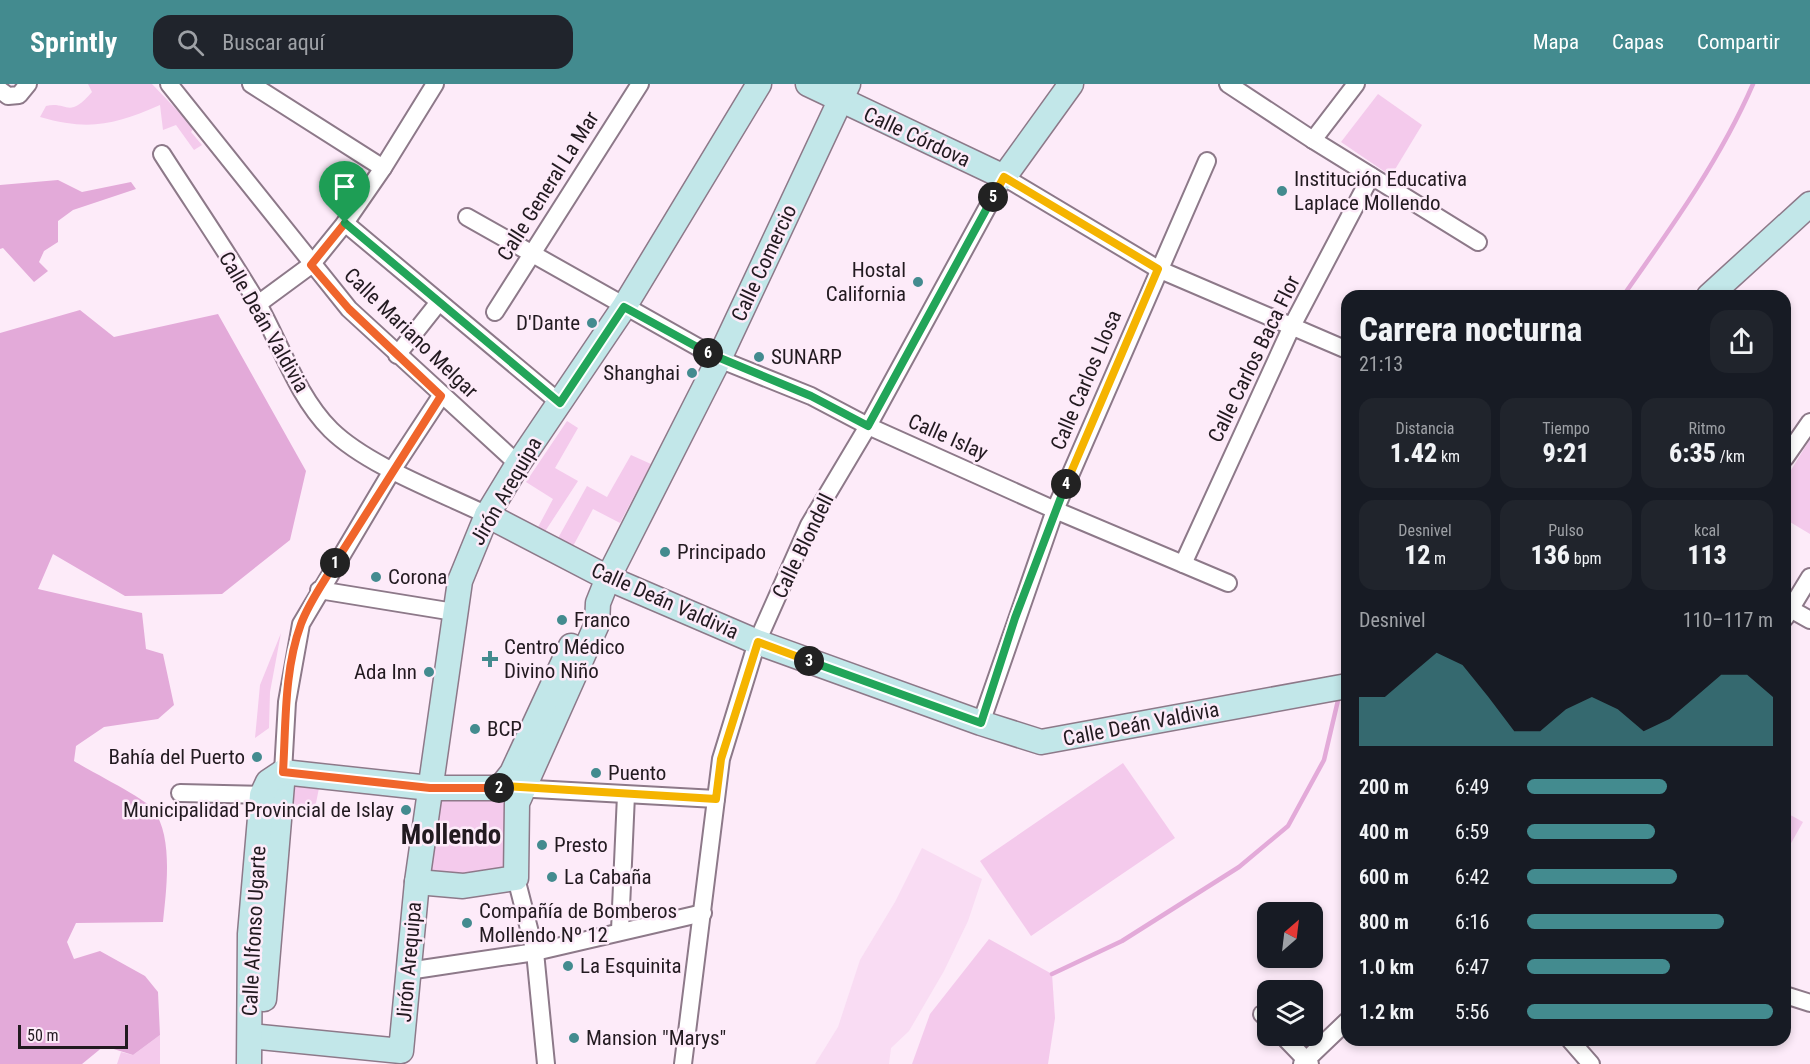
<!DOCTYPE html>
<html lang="es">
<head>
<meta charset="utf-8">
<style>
	:root { --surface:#171b24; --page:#20242c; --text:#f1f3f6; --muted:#9ea1a6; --accent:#438b8f }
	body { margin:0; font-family:"Roboto Condensed",sans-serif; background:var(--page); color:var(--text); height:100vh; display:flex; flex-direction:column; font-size:22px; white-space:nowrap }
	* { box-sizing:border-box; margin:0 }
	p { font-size:20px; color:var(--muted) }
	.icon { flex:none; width:33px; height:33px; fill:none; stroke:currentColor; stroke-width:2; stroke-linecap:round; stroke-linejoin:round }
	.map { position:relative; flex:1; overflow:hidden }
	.details { position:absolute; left:1341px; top:206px; width:450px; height:756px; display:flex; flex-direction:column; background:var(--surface); border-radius:18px; box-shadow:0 3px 9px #0003 }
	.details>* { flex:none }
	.needle { width:39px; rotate:28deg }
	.fabs { position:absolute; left:1257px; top:818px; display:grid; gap:12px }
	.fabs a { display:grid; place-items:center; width:66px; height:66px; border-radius:12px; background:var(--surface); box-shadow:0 3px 9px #0003; font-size:30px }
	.scale { position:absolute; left:18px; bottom:15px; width:110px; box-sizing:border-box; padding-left:6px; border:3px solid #221a20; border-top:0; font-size:16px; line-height:21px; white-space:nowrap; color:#221a20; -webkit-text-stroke:4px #fdebf9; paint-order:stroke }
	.pin { position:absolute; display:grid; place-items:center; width:51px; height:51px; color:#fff; margin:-62px -26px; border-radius:50% 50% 50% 0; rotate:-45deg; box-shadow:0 0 6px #0007 }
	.pin .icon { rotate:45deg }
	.km { position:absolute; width:30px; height:30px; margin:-15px; border-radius:50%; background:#222; color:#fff; font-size:16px; line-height:30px; text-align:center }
	.round { display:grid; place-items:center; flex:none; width:63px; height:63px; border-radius:18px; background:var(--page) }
	.headline { display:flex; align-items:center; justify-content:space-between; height:102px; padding:0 18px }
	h1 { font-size:33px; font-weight:800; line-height:45px }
	.metrics { display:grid; grid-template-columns:repeat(3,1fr); gap:9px; height:102px; padding:6px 18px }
	.metrics div { display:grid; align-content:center; border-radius:15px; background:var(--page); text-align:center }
	.metrics b { font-size:26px; font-weight:800 }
	.metrics small { font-size:16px; font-weight:400 }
	.metrics p { font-size:16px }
	.chart { height:168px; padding:12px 18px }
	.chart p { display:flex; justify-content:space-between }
	.chart svg { width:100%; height:108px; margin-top:6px; fill:var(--accent); opacity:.7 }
	ul { padding:0 18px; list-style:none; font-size:20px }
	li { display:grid; grid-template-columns:96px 72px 1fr; align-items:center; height:45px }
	li i { height:15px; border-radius:8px; background:var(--accent) }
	header { display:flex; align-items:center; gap:36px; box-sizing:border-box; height:84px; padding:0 30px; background:var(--accent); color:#fff }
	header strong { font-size:28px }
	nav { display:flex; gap:33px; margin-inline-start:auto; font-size:21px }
	.search { width:420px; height:54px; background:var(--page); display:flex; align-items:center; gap:15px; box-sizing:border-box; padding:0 21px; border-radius:18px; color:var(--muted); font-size:22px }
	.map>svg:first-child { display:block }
</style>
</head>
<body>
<header>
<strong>Sprintly</strong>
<div class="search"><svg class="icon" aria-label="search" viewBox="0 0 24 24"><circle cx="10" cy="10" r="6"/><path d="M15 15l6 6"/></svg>Buscar aquí</div>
<nav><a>Mapa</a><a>Capas</a><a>Compartir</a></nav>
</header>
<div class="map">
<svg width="1810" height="980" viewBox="0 0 1810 980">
	<rect width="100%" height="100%" fill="#fdebf9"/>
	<polygon fill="#f9dcf3" points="922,764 982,795 968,837 944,887 909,947 891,964 889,980 815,980 838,943 860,876 895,818"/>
	<g fill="#f4caec">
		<path d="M 88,0 L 152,0 L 194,44 L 191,48 L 202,61 L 194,66 L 176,41 L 163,46 L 160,21 C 114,41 89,47 40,33 L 46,22 C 68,17 68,36 92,8 Z"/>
		<polygon points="1378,10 1422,41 1391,92 1341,58"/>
		<polygon points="567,337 578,344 555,384 578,397 544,449 537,445 553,415 526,398"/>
		<polygon points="1810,355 1810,450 1785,435 1785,396"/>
		<polygon points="631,371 651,380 620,439 593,425 572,464 557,456 587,402 607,413"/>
		<polygon points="281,549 270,608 269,644 255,654 260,601"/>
		<polygon points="1123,679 1175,754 1031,852 980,777"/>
		<polygon points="291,701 319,704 315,724 306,732 289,718"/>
		<polygon points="430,704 523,705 516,794 417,798"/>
		<polygon points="1785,728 1803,738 1785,770"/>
		<polygon points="989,855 1052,890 1055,934 1048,980 912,980 930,930"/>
		<polygon points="160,951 160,980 117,980 121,968 133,971"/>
	</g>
	<g fill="#e3aad9">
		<polygon points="58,96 82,108 131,98 136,105 73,126 58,137 58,158 44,167 39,178 48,187 34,198 3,164 0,165 0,101"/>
		<path d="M 80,226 L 114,253 L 218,230 L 306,387 L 290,456 L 222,510 L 125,512 L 53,470 L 38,505 L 142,529 L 146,565 L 163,570 L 174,621 L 158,635 L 104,643 L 76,662 L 74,677 C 88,686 146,715 153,725 C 174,753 166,807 163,838 L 76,839 L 67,858 L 74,875 L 100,867 L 145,892 L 158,908 L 160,951 L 133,971 L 104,962 L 82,980 L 0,980 L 0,249 Z"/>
	</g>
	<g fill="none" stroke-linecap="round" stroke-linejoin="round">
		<g stroke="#e3aad9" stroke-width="4.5">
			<path d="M 1623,212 C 1671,144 1720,76 1753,0"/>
			<polyline points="1052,890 1122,857 1239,783 1288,742 1324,676 1339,612"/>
		</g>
		<g stroke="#8d7989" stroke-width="20">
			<g id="street">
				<polyline points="169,0 349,225 518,380"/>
				<polyline points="251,0 383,84"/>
				<polyline points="1228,0 1313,56 1478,158"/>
				<polyline points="0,6 8,12 19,11 28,0"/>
				<polyline points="1313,56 1356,0"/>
				<path d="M 162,70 C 194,120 228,169 258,220 C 281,261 297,312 331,346 C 368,382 440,408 487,431"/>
				<polyline points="467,133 719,275 811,312 868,342 1055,426 1228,499"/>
				<polyline points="345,139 560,319"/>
				<polyline points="258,220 311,181 345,139 383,84 435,0"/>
				<polyline points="495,228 640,0"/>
				<polyline points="397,271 439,218"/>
				<polyline points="1785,374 1810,338"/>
				<polyline points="1183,480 1292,242 1371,92"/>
				<polyline points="319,506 454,528"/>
				<polyline points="1785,522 1810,536"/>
				<polyline points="1785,534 1810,493"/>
				<polyline points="981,639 1055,426 1207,77"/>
				<polyline points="283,688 287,618 301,540 393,385 441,312"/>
				<polyline points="516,704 716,715"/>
				<polyline points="180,709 262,711"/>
				<polyline points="516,794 535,868 546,980"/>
				<polyline points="620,846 626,711"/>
				<polyline points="408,887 535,868 703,829"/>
				<polyline points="1785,911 1810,919"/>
				<polyline points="1262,930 1268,936"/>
				<polyline points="1282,951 1310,980"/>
				<polyline points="1570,956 1591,980"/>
				<polyline points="683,980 721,675 757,558 809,441 868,342 1004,93 1158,185 1347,266"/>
				<polyline points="1302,980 1347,937"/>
			</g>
		</g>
		<g stroke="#8d7989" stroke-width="27">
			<g id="secondary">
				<polyline points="808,0 1004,93 1071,0"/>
				<polyline points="1709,212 1810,120"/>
				<polyline points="487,431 608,494 757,558 981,639 1041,658 1347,602"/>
				<polyline points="417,798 463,802 516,794 517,719 597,540 598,519 608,494 719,275 848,0"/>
				<polyline points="264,915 283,688"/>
				<polyline points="250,952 401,967 417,798 460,497 487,431 518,380 624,223 759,0"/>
				<polyline points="249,980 250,850 262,711 268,698 283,688 430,704 500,704 512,689 571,562"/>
			</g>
		</g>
		<use href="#street" stroke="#fff" stroke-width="16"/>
		<use href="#secondary" stroke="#c2e7e9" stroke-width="24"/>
	</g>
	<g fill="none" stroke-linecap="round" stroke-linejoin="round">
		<g stroke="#fff" stroke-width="12">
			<polyline id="split-1" points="335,479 441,312 349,225 311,181 345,139"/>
		</g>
		<g stroke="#fff" stroke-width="12">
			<path id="split-2" d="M 335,479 C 324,498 309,518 301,540 C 284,586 286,640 283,688 L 430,704 L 499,704"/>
		</g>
		<g stroke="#fff" stroke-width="12">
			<polyline id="split-3" points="499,704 504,702 716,715 721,675 758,558 809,577"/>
		</g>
		<g stroke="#fff" stroke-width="12">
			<polyline id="split-4" points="809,577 981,639 1015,534 1066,400"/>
		</g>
		<g stroke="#fff" stroke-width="12">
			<polyline id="split-5" points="993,113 1004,93 1158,185 1066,400"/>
		</g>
		<g stroke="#fff" stroke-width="12">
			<polyline id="split-6" points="708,269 811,312 868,342 993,113"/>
		</g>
		<g stroke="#fff" stroke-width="12">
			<polyline id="split-7" points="345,139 560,319 624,223 708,269"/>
		</g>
		<use href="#split-1" stroke="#f0652b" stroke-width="8"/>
		<use href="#split-2" stroke="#f0652b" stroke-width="8"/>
		<use href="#split-3" stroke="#f5b400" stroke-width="8"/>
		<use href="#split-4" stroke="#22a559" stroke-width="8"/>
		<use href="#split-5" stroke="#f5b400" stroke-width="8"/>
		<use href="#split-6" stroke="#22a559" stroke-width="8"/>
		<use href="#split-7" stroke="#22a559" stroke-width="8"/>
	</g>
	<g fill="#438b8f" stroke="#fdebf9" stroke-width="2">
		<circle cx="1282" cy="107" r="6"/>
		<circle cx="918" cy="198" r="6"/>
		<circle cx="592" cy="239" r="6"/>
		<circle cx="759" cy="273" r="6"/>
		<circle cx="692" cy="289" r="6"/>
		<circle cx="665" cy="468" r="6"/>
		<circle cx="376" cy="493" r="6"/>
		<circle cx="562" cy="536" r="6"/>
		<path d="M487 566h6v6h6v6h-6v6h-6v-6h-6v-6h6z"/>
		<circle cx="429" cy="588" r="6"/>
		<circle cx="475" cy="645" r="6"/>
		<circle cx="257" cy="673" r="6"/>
		<circle cx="596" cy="689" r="6"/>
		<circle cx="406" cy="726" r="6"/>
		<circle cx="542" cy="761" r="6"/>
		<circle cx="552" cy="793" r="6"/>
		<circle cx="467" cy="839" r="6"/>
		<circle cx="568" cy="882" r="6"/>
		<circle cx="574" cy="954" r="6"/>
	</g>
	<g text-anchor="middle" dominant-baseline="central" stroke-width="5" stroke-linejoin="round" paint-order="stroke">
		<g font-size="21" fill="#221a20" stroke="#fdebf9">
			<text transform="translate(917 53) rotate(25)">Calle Córdova</text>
			<text transform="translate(548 102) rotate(-58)">Calle General La Mar</text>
			<text transform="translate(764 179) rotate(-65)">Calle Comercio</text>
			<text transform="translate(264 238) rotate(60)">Calle Deán Valdivia</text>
			<text transform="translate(411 249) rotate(44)">Calle Mariano Melgar</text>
			<text transform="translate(1254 275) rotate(-64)">Calle Carlos Baca Flor</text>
			<text transform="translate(1086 296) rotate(-67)">Calle Carlos Llosa</text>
			<text transform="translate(948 353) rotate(24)">Calle Islay</text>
			<text transform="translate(506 407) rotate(-60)">Jirón Arequipa</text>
			<text transform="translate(803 462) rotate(-64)">Calle Blondell</text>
			<text transform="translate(665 517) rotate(24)">Calle Deán Valdivia</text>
			<text transform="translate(1141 640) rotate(-11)">Calle Deán Valdivia</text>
			<text transform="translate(254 847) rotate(-87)">Calle Alfonso Ugarte</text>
			<text transform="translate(409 878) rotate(-85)">Jirón Arequipa</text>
		</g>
		<g font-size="21" fill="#221a20" stroke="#fdebf9" text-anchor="start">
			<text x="1294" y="95">Institución Educativa<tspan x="1294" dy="24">Laplace Mollendo</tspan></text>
			<text x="906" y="186" text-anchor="end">Hostal<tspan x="906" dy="24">California</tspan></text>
			<text x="580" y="239" text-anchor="end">D'Dante</text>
			<text x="771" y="273">SUNARP</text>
			<text x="680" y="289" text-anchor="end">Shanghai</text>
			<text x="677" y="468">Principado</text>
			<text x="388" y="493">Corona</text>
			<text x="574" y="536">Franco</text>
			<text x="504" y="563">Centro Médico<tspan x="504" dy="24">Divino Niño</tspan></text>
			<text x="417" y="588" text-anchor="end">Ada Inn</text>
			<text x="487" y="645">BCP</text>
			<text x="245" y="673" text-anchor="end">Bahía del Puerto</text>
			<text x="608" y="689">Puento</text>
			<text x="394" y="726" text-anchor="end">Municipalidad Provincial de Islay</text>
			<text x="554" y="761">Presto</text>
			<text x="564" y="793">La Cabaña</text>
			<text x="479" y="827">Compañía de Bomberos<tspan x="479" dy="24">Mollendo Nº 12</tspan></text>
			<text x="580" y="882">La Esquinita</text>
			<text x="586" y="954">Mansion "Marys"</text>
		</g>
		<g font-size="27" font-weight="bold" fill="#221a20" stroke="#fdebf9">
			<text x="451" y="751">Mollendo</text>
		</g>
	</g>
</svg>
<div class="fabs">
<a><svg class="needle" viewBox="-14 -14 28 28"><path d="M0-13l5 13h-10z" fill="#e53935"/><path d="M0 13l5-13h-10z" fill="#9ea1a6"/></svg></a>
<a><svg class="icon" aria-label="layers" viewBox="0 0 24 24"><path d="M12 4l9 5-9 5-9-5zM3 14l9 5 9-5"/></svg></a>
</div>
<div class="scale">50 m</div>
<div class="pin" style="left:345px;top:139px;background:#1e9e55"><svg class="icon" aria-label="arrive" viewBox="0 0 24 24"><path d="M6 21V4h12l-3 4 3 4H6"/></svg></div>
<b class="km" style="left:335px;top:479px">1</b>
<b class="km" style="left:499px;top:704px">2</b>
<b class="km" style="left:809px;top:577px">3</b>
<b class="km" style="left:1066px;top:400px">4</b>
<b class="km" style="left:993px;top:113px">5</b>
<b class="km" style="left:708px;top:269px">6</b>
<section class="details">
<div class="headline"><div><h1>Carrera nocturna</h1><p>21:13</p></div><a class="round"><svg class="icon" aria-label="share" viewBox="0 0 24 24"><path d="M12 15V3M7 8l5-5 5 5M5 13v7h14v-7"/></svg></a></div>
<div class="metrics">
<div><p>Distancia</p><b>1.42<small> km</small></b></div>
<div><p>Tiempo</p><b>9:21</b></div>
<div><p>Ritmo</p><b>6:35<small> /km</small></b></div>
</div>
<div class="metrics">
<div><p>Desnivel</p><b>12<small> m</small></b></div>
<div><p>Pulso</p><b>136<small> bpm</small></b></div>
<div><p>kcal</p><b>113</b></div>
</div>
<div class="chart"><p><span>Desnivel</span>110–117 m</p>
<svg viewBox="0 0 160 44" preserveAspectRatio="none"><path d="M0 44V24L10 24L20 15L30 6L40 11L50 24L60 38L70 38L80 29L90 24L100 29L110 38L120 33L130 24L140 15L150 15L160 24V44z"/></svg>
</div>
<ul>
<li><b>200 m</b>6:49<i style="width:57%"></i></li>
<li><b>400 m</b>6:59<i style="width:52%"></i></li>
<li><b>600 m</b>6:42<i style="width:61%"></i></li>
<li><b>800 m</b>6:16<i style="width:80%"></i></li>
<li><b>1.0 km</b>6:47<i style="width:58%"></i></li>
<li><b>1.2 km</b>5:56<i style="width:100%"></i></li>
</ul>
</section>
</div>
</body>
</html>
